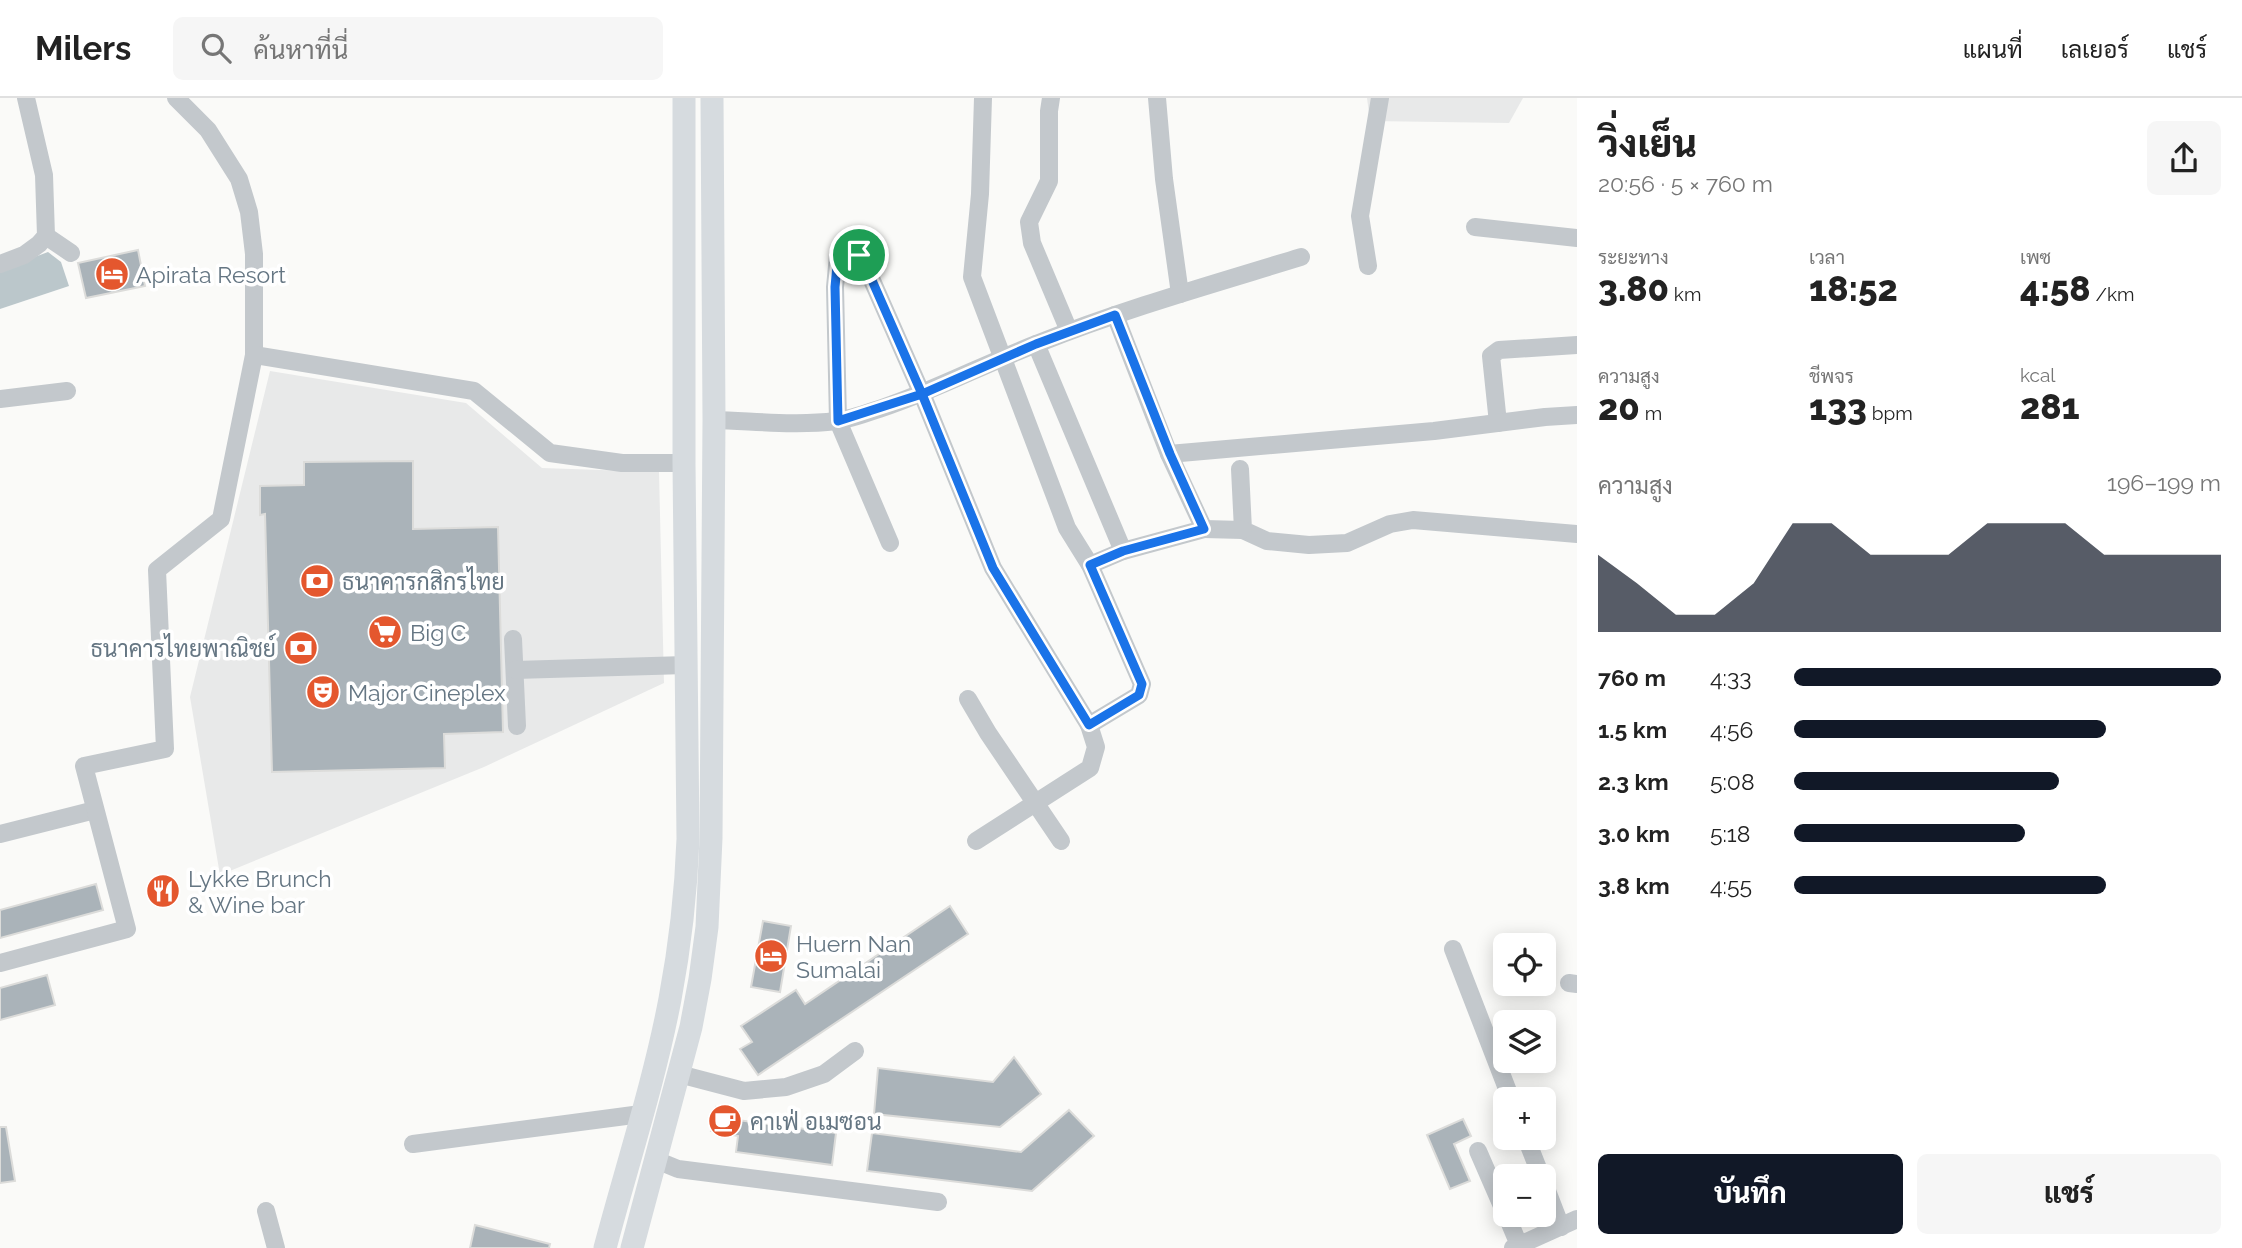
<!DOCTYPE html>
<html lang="th">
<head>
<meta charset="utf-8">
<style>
	:root { --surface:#fff; --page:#f6f6f6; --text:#222; --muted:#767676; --line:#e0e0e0; --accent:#111827 }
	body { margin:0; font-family:Raleway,Sarabun,sans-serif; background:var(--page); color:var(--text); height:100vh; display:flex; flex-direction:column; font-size:26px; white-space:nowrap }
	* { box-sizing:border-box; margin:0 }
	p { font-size:23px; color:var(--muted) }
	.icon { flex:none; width:38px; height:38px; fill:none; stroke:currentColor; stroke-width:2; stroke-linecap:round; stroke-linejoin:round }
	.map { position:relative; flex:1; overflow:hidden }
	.panel { display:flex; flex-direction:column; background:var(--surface); width:665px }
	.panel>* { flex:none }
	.tools { position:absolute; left:1493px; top:835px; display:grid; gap:14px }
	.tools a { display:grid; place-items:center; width:63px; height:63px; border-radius:10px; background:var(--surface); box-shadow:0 4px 18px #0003; font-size:35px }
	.pin { position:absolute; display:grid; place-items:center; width:60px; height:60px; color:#fff; margin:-30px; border:4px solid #fff; border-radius:50%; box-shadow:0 2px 7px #0007 }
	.round { display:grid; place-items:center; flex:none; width:74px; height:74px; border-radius:10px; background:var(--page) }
	.overview { display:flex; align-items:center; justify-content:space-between; height:119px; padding:0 21px }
	h1 { font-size:38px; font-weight:800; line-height:52px }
	.metrics { display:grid; grid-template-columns:repeat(3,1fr); gap:10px; height:119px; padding:7px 21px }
	.metrics div { display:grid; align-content:center }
	.metrics b { font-size:35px; font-weight:800 }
	.metrics small { font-size:19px; font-weight:400 }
	.metrics p { font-size:19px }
	.chart { height:196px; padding:14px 21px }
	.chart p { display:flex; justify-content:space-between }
	.chart svg { width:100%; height:126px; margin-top:7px; fill:var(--accent); opacity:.7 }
	.primary-button { display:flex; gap:14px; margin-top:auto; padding:14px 21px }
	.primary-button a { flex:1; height:80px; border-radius:10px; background:var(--accent); color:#fff; font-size:28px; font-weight:800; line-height:80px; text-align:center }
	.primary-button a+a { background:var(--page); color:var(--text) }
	ul { padding:0 21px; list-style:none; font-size:23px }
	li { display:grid; grid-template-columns:112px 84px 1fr; align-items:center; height:52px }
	li i { height:18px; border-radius:9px; background:var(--accent) }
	header { display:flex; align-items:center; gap:42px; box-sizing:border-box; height:98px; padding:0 35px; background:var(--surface); border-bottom:2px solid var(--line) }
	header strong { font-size:33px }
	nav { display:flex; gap:38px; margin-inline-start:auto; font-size:24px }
	.search { width:490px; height:63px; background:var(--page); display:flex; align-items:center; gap:18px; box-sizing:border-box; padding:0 24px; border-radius:10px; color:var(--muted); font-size:26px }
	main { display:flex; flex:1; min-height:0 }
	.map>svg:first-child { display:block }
</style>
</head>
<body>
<header>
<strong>Milers</strong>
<div class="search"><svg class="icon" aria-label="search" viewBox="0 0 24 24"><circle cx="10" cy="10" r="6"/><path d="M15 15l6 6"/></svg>ค้นหาที่นี่</div>
<nav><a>แผนที่</a><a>เลเยอร์</a><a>แชร์</a></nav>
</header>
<main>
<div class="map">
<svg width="1577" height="1150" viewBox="0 0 1577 1150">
	<rect width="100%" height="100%" fill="#fafaf8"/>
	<g fill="#e8e9e9">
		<polygon points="1367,0 1523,0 1509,25 1370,23"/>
		<polygon points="270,273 466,305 542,370 659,374 664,585 484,669 220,777 190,599"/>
	</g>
	<polygon fill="#bbc7cb" points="48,154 61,164 69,188 0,211 0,172"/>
	<g fill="#aab3b9" stroke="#dcdcda" stroke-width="2">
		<polygon points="138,152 145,188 86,200 78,165"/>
		<polygon points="413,363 413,431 498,429 503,634 444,636 445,670 272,674 265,416 260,417 260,388 304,387 304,364"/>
		<polygon points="96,786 103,812 0,840 0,812"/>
		<polygon points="950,808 968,836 758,977 740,951 752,944 741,928 796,892 805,906"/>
		<polygon points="763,823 791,828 780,894 751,889"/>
		<polygon points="47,877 55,907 0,922 0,890"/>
		<polygon points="1014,959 1041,996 1000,1029 874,1016 878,970 993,984"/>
		<polygon points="716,1009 739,1014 737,1022 836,1035 832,1067 736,1054 738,1038 711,1033"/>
		<polygon points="1069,1012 1094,1038 1032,1093 867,1073 872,1035 1021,1054"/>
		<polygon points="1463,1021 1471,1038 1454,1046 1470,1083 1450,1091 1427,1037"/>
		<polygon points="0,1029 6,1029 15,1083 0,1085"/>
		<polygon points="475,1127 550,1146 549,1150 470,1150"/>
	</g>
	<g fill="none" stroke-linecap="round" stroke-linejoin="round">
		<g stroke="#c3c8cc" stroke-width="18">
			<polyline points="176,0 208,32 239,81 249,114 254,156 254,257"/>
			<polyline points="1051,0 1049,13 1049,83 1029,124 1032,145 1069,233"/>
			<polyline points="1157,0 1164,81 1180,196"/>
			<polyline points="1475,129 1577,140"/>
			<polyline points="46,138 71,155"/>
			<polyline points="0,166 24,157 39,146 46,138 44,77 26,0"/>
			<polyline points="1368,168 1360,118 1380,0"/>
			<polyline points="1036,246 1123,453"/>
			<polyline points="0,301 67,293"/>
			<path d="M 714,322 C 754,323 796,328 836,323 C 851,321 867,315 882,310 C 936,292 986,265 1039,245 C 1124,211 1213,186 1301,159"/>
			<polyline points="1498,325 1491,258 1499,252 1577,247"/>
			<polyline points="1169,356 1434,333 1545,319 1577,317"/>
			<polyline points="1240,371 1243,432 1267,443 1309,447 1347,445 1390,426 1413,422 1577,436"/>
			<polyline points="1204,431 1243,432"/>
			<polyline points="890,445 838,323 835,189 838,157 840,154 847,152 859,157 867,171 922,296 993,470 1089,627 1139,597 1142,586 1090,467 1067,430 972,179 980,96 983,0"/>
			<polyline points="1090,467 1123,453 1204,431 1169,356 1115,217"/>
			<polyline points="513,541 517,628"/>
			<polyline points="515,572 686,567"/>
			<polyline points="968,601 988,635 1061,743"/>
			<polyline points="0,736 95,712"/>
			<polyline points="976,743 1090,670 1096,649 1089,627"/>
			<polyline points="1453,851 1511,1001"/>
			<polyline points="0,865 127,831 84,668 165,651 157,472 221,421 254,257 474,293 550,355 622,365 684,365"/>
			<polyline points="1569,885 1577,886"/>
			<polyline points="679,976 744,993 786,989 824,976 855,953"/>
			<polyline points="1526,1040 1541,1078"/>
			<polyline points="413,1046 641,1016"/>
			<polyline points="1478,1053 1505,1115"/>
			<polyline points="656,1062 678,1071 938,1104"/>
			<polyline points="1544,1085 1561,1129"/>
			<polyline points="266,1113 276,1150"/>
			<polyline points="1506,1116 1519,1147"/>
			<polyline points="1513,1150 1577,1121"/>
		</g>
		<g stroke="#d6dbdf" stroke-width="23">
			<path d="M 605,1150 C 627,1067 654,985 670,901 C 680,848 686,795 688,741 L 684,365 L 684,0"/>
			<polyline points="632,1150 691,929 700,881 707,829 711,740 714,322 712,0"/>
		</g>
	</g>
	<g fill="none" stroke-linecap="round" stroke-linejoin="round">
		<g stroke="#fff" stroke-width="14">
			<polyline id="route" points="859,157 847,152 840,154 838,157 835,189 838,323 922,296 1036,246 1115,217 1170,356 1204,431 1123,453 1090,467 1142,586 1139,597 1089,627 993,470 922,296 867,171 859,157"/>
		</g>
		<use href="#route" stroke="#1a73e8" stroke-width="9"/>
	</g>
	<defs>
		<g id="hotel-disc" transform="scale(1.75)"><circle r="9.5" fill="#e4572e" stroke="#fff"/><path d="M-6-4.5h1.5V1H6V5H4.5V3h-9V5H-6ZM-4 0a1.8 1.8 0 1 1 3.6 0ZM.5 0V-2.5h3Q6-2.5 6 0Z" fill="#fff"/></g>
		<g id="bank-disc" transform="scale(1.75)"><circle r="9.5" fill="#e4572e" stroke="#fff"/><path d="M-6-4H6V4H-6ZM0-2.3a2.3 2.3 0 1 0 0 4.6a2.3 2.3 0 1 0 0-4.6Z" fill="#fff"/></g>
		<g id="supermarket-disc" transform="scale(1.75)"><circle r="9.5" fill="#e4572e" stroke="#fff"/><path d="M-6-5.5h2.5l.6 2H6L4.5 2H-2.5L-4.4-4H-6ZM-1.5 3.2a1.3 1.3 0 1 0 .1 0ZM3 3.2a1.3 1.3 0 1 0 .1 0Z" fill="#fff"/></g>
		<g id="theatre-disc" transform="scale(1.75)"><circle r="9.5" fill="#e4572e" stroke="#fff"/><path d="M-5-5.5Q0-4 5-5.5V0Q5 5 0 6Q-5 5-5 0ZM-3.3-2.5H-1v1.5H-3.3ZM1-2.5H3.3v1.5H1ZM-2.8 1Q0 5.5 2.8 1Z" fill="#fff"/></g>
		<g id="restaurant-disc" transform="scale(1.75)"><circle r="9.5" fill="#e4572e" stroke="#fff"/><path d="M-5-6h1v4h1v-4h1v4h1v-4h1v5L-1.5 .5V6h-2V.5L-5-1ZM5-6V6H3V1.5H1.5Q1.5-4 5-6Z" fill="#fff"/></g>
		<g id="cafe-disc" transform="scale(1.75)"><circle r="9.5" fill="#e4572e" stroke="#fff"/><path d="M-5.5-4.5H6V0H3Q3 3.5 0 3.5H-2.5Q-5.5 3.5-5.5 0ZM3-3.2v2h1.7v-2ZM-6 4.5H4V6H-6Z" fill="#fff"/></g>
	</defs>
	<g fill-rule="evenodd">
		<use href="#hotel-disc" x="112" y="176"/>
		<use href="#bank-disc" x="317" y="483"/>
		<use href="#supermarket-disc" x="385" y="534"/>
		<use href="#bank-disc" x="301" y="550"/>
		<use href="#theatre-disc" x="323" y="594"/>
		<use href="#restaurant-disc" x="163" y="793"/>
		<use href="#hotel-disc" x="771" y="858"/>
		<use href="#cafe-disc" x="725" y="1023"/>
	</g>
	<g text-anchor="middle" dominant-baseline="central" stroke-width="7" stroke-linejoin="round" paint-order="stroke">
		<g font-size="23" fill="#657683" stroke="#fff" text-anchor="start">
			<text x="136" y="176">Apirata Resort</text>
			<text x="342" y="483">ธนาคารกสิกรไทย</text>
			<text x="410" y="534">Big C</text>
			<text x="276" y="550" text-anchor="end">ธนาคารไทยพาณิชย์</text>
			<text x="348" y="594">Major Cineplex</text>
			<text x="188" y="780">Lykke Brunch<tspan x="188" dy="26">&amp; Wine bar</tspan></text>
			<text x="796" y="845">Huern Nan<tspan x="796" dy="26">Sumalai</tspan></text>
			<text x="750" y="1023">คาเฟ่ อเมซอน</text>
		</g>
	</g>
</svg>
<div class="tools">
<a><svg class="icon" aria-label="locate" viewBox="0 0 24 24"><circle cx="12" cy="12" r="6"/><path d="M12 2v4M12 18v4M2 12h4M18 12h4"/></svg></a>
<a><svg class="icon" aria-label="layers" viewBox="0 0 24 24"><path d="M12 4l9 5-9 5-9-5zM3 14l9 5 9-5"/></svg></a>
<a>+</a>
<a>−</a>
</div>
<div class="pin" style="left:859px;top:157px;background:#1e9e55"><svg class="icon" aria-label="arrive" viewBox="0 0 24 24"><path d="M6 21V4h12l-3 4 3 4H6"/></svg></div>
</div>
<section class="panel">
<div class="overview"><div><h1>วิ่งเย็น</h1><p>20:56 · 5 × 760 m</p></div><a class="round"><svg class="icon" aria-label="share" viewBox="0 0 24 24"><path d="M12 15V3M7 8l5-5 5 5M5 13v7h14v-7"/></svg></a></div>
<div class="metrics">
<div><p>ระยะทาง</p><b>3.80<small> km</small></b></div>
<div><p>เวลา</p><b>18:52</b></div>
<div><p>เพซ</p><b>4:58<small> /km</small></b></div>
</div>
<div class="metrics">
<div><p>ความสูง</p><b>20<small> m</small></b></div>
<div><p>ชีพจร</p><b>133<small> bpm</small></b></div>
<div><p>kcal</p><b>281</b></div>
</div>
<div class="chart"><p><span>ความสูง</span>196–199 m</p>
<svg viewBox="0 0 160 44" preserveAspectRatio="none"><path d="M0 44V17L10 27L20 38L30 38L40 27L50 6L60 6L70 17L80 17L90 17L100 6L110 6L120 6L130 17L140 17L150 17L160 17V44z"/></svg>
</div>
<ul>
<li><b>760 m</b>4:33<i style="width:100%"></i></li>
<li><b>1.5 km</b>4:56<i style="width:73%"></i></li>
<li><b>2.3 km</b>5:08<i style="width:62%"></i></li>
<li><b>3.0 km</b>5:18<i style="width:54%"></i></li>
<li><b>3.8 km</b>4:55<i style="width:73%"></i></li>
</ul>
<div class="primary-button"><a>บันทึก</a><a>แชร์</a></div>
</section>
</main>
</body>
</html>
